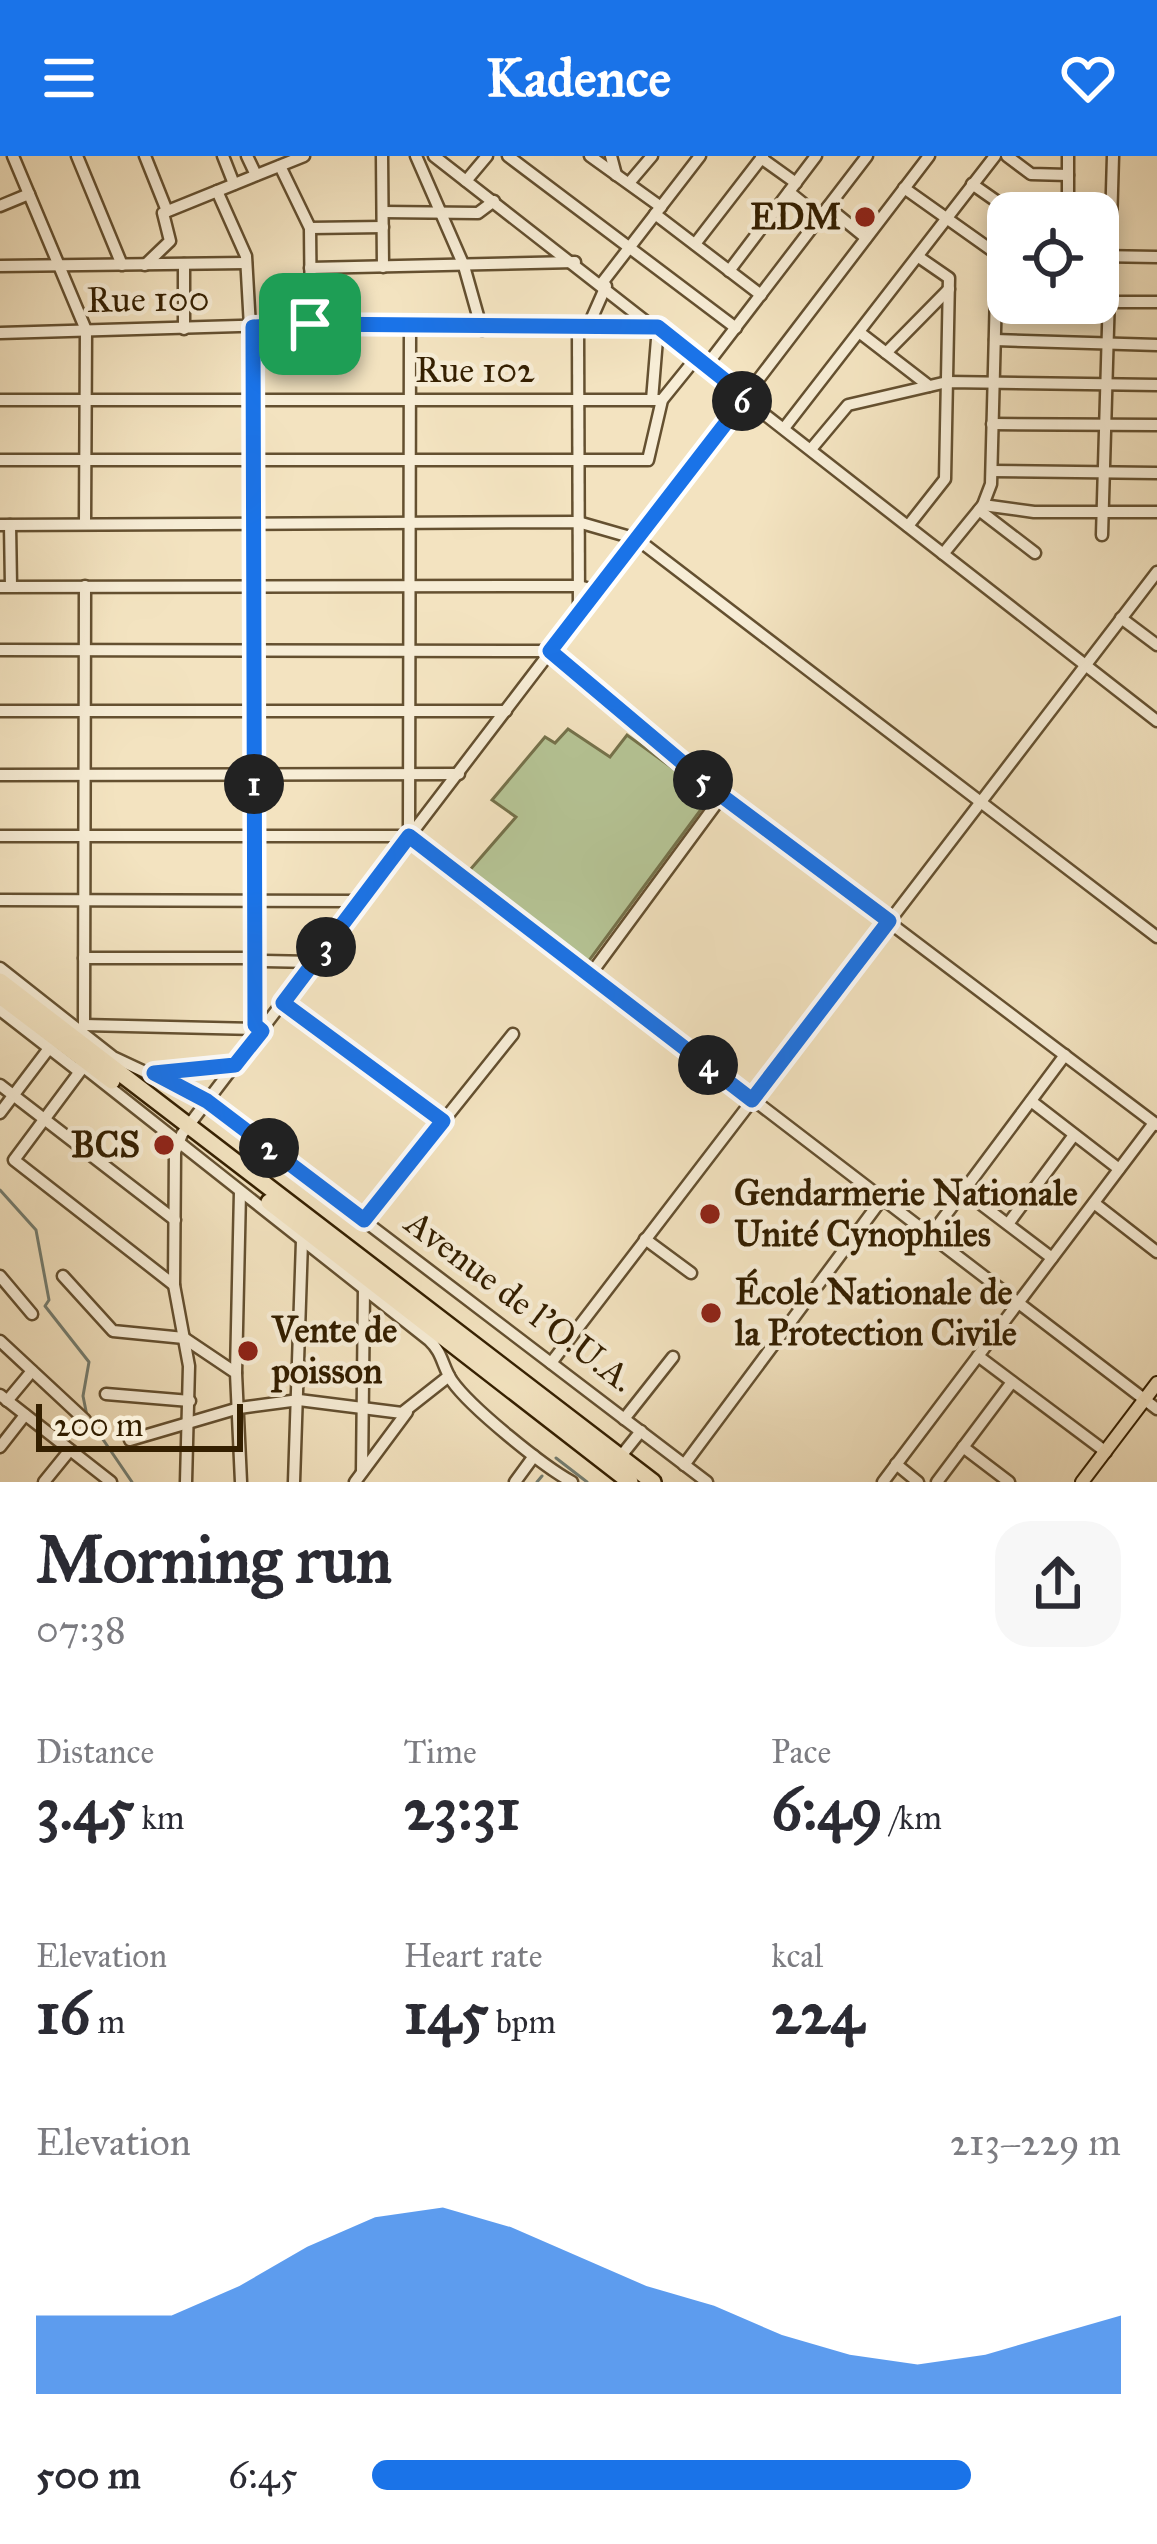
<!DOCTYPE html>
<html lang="en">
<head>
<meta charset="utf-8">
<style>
	:root { --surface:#fff; --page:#f7f7f7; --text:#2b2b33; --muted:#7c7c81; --accent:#1a73e8 }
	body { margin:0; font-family:"IM FELL Great Primer",serif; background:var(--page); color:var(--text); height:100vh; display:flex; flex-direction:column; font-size:45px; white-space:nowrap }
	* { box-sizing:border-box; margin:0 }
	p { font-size:39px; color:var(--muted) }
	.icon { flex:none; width:66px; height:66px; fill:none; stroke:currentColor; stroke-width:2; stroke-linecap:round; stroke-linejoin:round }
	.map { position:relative; height:1326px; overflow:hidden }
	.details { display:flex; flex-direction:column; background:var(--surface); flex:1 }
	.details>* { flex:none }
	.fabs { position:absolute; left:987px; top:36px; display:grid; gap:24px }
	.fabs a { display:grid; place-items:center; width:132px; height:132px; border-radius:24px; background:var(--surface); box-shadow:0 6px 18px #0003; font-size:60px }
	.scale { position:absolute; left:36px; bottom:30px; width:207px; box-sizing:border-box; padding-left:12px; border:6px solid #341f00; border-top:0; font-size:33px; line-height:42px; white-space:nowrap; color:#341f00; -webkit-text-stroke:9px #f7edd6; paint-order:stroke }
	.pin { position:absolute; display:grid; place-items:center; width:102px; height:102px; color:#fff; margin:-51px; border-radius:24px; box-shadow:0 6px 18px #0006 }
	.km { position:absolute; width:60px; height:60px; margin:-30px; border-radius:50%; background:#222; color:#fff; font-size:33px; line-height:60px; text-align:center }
	.round { display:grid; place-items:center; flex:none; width:126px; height:126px; border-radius:36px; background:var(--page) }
	.overview { display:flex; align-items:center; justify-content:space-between; height:204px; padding:0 36px }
	h1 { font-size:66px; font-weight:700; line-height:90px }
	.metrics { display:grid; grid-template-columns:repeat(3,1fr); gap:18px; height:204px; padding:12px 36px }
	.metrics div { display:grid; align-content:center }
	.metrics b { font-size:60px; font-weight:700 }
	.metrics small { font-size:33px; font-weight:400 }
	.metrics p { font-size:33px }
	.chart { height:336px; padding:24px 36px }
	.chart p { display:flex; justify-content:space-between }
	.chart svg { width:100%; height:216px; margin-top:12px; fill:var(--accent); opacity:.7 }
	ul { padding:0 36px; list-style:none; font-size:39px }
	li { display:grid; grid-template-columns:192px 144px 1fr; align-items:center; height:90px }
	li i { height:30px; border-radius:15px; background:var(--accent) }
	header { display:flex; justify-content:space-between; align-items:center; height:156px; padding:0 36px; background:var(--accent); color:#fff; font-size:54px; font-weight:700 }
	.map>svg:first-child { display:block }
</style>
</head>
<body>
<header><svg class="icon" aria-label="menu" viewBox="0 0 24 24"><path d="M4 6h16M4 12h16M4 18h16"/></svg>Kadence<svg class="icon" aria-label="heart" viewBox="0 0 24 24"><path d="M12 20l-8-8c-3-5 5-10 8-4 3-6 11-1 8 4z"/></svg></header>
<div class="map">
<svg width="1157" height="1326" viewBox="0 0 1157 1326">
	<rect width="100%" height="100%" fill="#f3e3c0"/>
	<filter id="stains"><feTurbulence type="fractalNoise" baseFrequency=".00167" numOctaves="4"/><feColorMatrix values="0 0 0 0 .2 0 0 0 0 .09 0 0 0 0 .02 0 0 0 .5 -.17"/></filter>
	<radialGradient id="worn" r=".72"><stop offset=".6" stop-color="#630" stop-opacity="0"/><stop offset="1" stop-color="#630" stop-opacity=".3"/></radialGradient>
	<polygon fill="#b6c596" stroke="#75724b" stroke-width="3" points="568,573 610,601 627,579 711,640 588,806 469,715 516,661 492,644 545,581 555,587"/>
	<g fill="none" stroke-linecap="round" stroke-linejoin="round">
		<g stroke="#747d70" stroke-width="3">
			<polyline points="0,1034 36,1074 49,1144 45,1150 89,1206 83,1240 87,1260 132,1326"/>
			<polyline points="556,1302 587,1326"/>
			<polyline points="537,1326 542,1320"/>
		</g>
		<g stroke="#645030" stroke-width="15">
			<g id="minor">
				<polyline points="13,0 86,174 85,368"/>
				<polyline points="77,0 122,109"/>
				<polyline points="145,0 167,55"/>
				<polyline points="223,0 234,28"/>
				<polyline points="247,0 256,19"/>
				<polyline points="382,0 383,111"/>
				<polyline points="416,0 464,110 482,174"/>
				<polyline points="434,0 1157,565"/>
				<polyline points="508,0 736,172"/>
				<polyline points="590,0 661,51"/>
				<polyline points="611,0 616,19"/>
				<polyline points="1007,0 1031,18 1068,19"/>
				<polyline points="761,2 796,27"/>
				<polyline points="280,10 310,72 311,168"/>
				<polyline points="466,25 487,0"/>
				<polyline points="629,27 652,0"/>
				<polyline points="972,28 1012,56 1030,57"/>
				<polyline points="904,32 997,98 1008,98"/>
				<polyline points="217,35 246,100 250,171"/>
				<polyline points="789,36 820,61"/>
				<polyline points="0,50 29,38"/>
				<polyline points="828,51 866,82"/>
				<polyline points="383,56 478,57 494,45"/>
				<polyline points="1068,57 1068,0"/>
				<polyline points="655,58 761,139"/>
				<polyline points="310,72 383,71"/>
				<polyline points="695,88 763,0"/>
				<polyline points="1098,100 1157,101"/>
				<polyline points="184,108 184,173"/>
				<polyline points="145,109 170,85 163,57 304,0"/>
				<polyline points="0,110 246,107"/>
				<polyline points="310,112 575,106"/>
				<polyline points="729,115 816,0"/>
				<polyline points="602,127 700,0"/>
				<polyline points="1098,146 1157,146"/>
				<polyline points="253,171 255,869"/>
				<polyline points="578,173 579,458"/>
				<polyline points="587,173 606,130"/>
				<polyline points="859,176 929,230"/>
				<polyline points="0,177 311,168 657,172"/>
				<polyline points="995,184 1157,189"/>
				<polyline points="886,197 949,133"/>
				<polyline points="706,210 867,0"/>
				<polyline points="0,244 662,244"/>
				<polyline points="652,244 658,171"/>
				<polyline points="992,268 1157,269"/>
				<polyline points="785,271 995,0"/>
				<polyline points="812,292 848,249 947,226 1157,229"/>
				<polyline points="0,304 648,304 662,244 696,202"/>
				<polyline points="992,315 1157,317"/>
				<polyline points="983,349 1034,356 1157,356"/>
				<polyline points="979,354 1035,397"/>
				<polyline points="0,369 578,366 637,383 1157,781"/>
				<polyline points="10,369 11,430"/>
				<polyline points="908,370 945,323 949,122 920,102"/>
				<polyline points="1102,379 1113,0"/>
				<polyline points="943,398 983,349 991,328 997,98"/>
				<polyline points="0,431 579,430 597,435"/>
				<polyline points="1121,462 1157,489"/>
				<polyline points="0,494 550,495 722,640 1157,969"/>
				<polyline points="0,555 506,555"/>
				<polyline points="0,619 459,618"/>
				<polyline points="0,680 409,680 1157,1253"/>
				<polyline points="409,680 410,171"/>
				<polyline points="0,744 360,745"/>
				<polyline points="84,802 254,802"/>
				<polyline points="264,805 314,806"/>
				<polyline points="0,812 113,901 207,945 707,1326"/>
				<polyline points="590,819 722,640"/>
				<polyline points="283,847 443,966"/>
				<path d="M 0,854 L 76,913 L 85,912 L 429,1184 C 443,1197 442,1210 452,1225 C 471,1252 543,1310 572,1326"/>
				<polyline points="84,869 260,873"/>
				<polyline points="78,882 84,869 85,430"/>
				<polyline points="81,914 14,1004 174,1129"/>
				<polyline points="163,917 234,910"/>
				<polyline points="0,929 175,1064"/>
				<polyline points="1031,945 1119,1013"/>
				<polyline points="0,957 50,891"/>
				<polyline points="965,1036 1052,1102"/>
				<polyline points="1094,1047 1157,1096"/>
				<polyline points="364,1064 513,878"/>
				<polyline points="1008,1068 1074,979"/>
				<polyline points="930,1080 1065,899"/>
				<polyline points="645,1083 691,1117"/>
				<polyline points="0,1120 32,1158"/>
				<polyline points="63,1120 113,1175 184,1182 236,1217 241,1326"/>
				<polyline points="0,1185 85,1264"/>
				<polyline points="978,1200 1106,1296"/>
				<polyline points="551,1207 1157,416"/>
				<polyline points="236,1217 240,1036"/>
				<polyline points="106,1238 190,1245"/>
				<polyline points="0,1239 111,1326"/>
				<polyline points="7,1245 32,1215"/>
				<polyline points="624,1263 673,1201"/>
				<polyline points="130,1284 239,1252 299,1244 402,1257 449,1220"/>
				<polyline points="0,1291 25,1259"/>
				<polyline points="963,1291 1009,1326"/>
				<polyline points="621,1300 641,1275"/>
				<polyline points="896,1308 918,1326"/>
				<polyline points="684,1309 882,1043"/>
				<polyline points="362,1316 364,1133"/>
				<polyline points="44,1326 70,1294"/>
				<polyline points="186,1326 189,1210 174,1129 175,996 182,978 929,0"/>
				<polyline points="294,1326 302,1085"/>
				<polyline points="355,1326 407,1256"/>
				<polyline points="515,1326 534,1300"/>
				<polyline points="883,1326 1154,967"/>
				<polyline points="937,1326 1012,1226"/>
			</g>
		</g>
		<g stroke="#341f00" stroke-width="16">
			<polyline id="major" points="1082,1326 1157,1227"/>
		</g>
		<g stroke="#341f00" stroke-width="20">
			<g id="highway">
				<polyline points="0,825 653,1326"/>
				<polyline points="0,840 112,925"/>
				<polyline points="269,1046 630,1326"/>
			</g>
		</g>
		<use href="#minor" stroke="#f7edd6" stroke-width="10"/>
		<use href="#major" stroke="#f3e3c0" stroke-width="12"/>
		<use href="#highway" stroke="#f3e3c0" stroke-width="15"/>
	</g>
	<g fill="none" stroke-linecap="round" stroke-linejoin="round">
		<g stroke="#fff" stroke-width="24">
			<polygon id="route" points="310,168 658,171 746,241 550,495 722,640 889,765 752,944 409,680 283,847 443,965 364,1064 207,945 154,917 235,909 262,875 255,869 253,171"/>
		</g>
		<use href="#route" stroke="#1a73e8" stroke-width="15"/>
	</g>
	<g fill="#8f2418" stroke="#f7edd6" stroke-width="4.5">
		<circle cx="865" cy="61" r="12"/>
		<circle cx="164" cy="989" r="12"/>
		<circle cx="710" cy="1058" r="12"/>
		<circle cx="711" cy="1157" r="12"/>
		<circle cx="248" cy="1195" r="12"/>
	</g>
	<g text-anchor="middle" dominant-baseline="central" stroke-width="9" stroke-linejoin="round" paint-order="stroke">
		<g font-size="36" font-weight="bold" fill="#341f00" stroke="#f7edd6" text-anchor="start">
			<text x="841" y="61" text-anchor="end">EDM</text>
			<text x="140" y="989" text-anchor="end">BCS</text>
			<text x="734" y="1037">Gendarmerie Nationale<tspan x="734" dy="41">Unité Cynophiles</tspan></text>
			<text x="735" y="1136">École Nationale de<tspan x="735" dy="41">la Protection Civile</tspan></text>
			<text x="272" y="1174">Vente de<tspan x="272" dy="41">poisson</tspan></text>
		</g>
		<g font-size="36" fill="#341f00" stroke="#f7edd6">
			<text transform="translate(148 143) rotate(-1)">Rue 100</text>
			<text x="475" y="214">Rue 102</text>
			<text transform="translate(520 1145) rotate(37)">Avenue de l'O.U.A.</text>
		</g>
	</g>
	<rect width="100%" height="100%" filter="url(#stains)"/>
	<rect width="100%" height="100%" fill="url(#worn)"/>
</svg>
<div class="fabs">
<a><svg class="icon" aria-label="locate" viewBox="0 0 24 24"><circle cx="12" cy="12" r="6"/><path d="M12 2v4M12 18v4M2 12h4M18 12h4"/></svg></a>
</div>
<div class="scale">200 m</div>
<div class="pin" style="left:310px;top:168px;background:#1e9e55"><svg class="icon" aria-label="arrive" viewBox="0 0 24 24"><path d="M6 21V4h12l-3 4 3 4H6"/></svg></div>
<b class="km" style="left:254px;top:628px">1</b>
<b class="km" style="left:269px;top:992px">2</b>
<b class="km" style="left:326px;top:791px">3</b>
<b class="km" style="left:708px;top:909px">4</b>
<b class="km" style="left:703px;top:624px">5</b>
<b class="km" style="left:742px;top:245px">6</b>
</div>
<section class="details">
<div class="overview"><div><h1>Morning run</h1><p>07:38</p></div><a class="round"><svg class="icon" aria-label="share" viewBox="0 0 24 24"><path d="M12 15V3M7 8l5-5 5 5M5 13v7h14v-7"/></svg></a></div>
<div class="metrics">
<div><p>Distance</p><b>3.45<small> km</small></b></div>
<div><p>Time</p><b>23:31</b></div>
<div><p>Pace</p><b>6:49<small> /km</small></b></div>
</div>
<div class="metrics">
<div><p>Elevation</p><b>16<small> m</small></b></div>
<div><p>Heart rate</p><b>145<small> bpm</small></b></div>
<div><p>kcal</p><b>224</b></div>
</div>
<div class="chart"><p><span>Elevation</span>213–229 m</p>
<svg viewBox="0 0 160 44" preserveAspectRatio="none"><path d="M0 44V28L10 28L20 28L30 22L40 14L50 8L60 6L70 10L80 16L90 22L100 26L110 32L120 36L130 38L140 36L150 32L160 28V44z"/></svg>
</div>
<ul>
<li><b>500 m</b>6:45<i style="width:80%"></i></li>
</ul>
</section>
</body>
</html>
